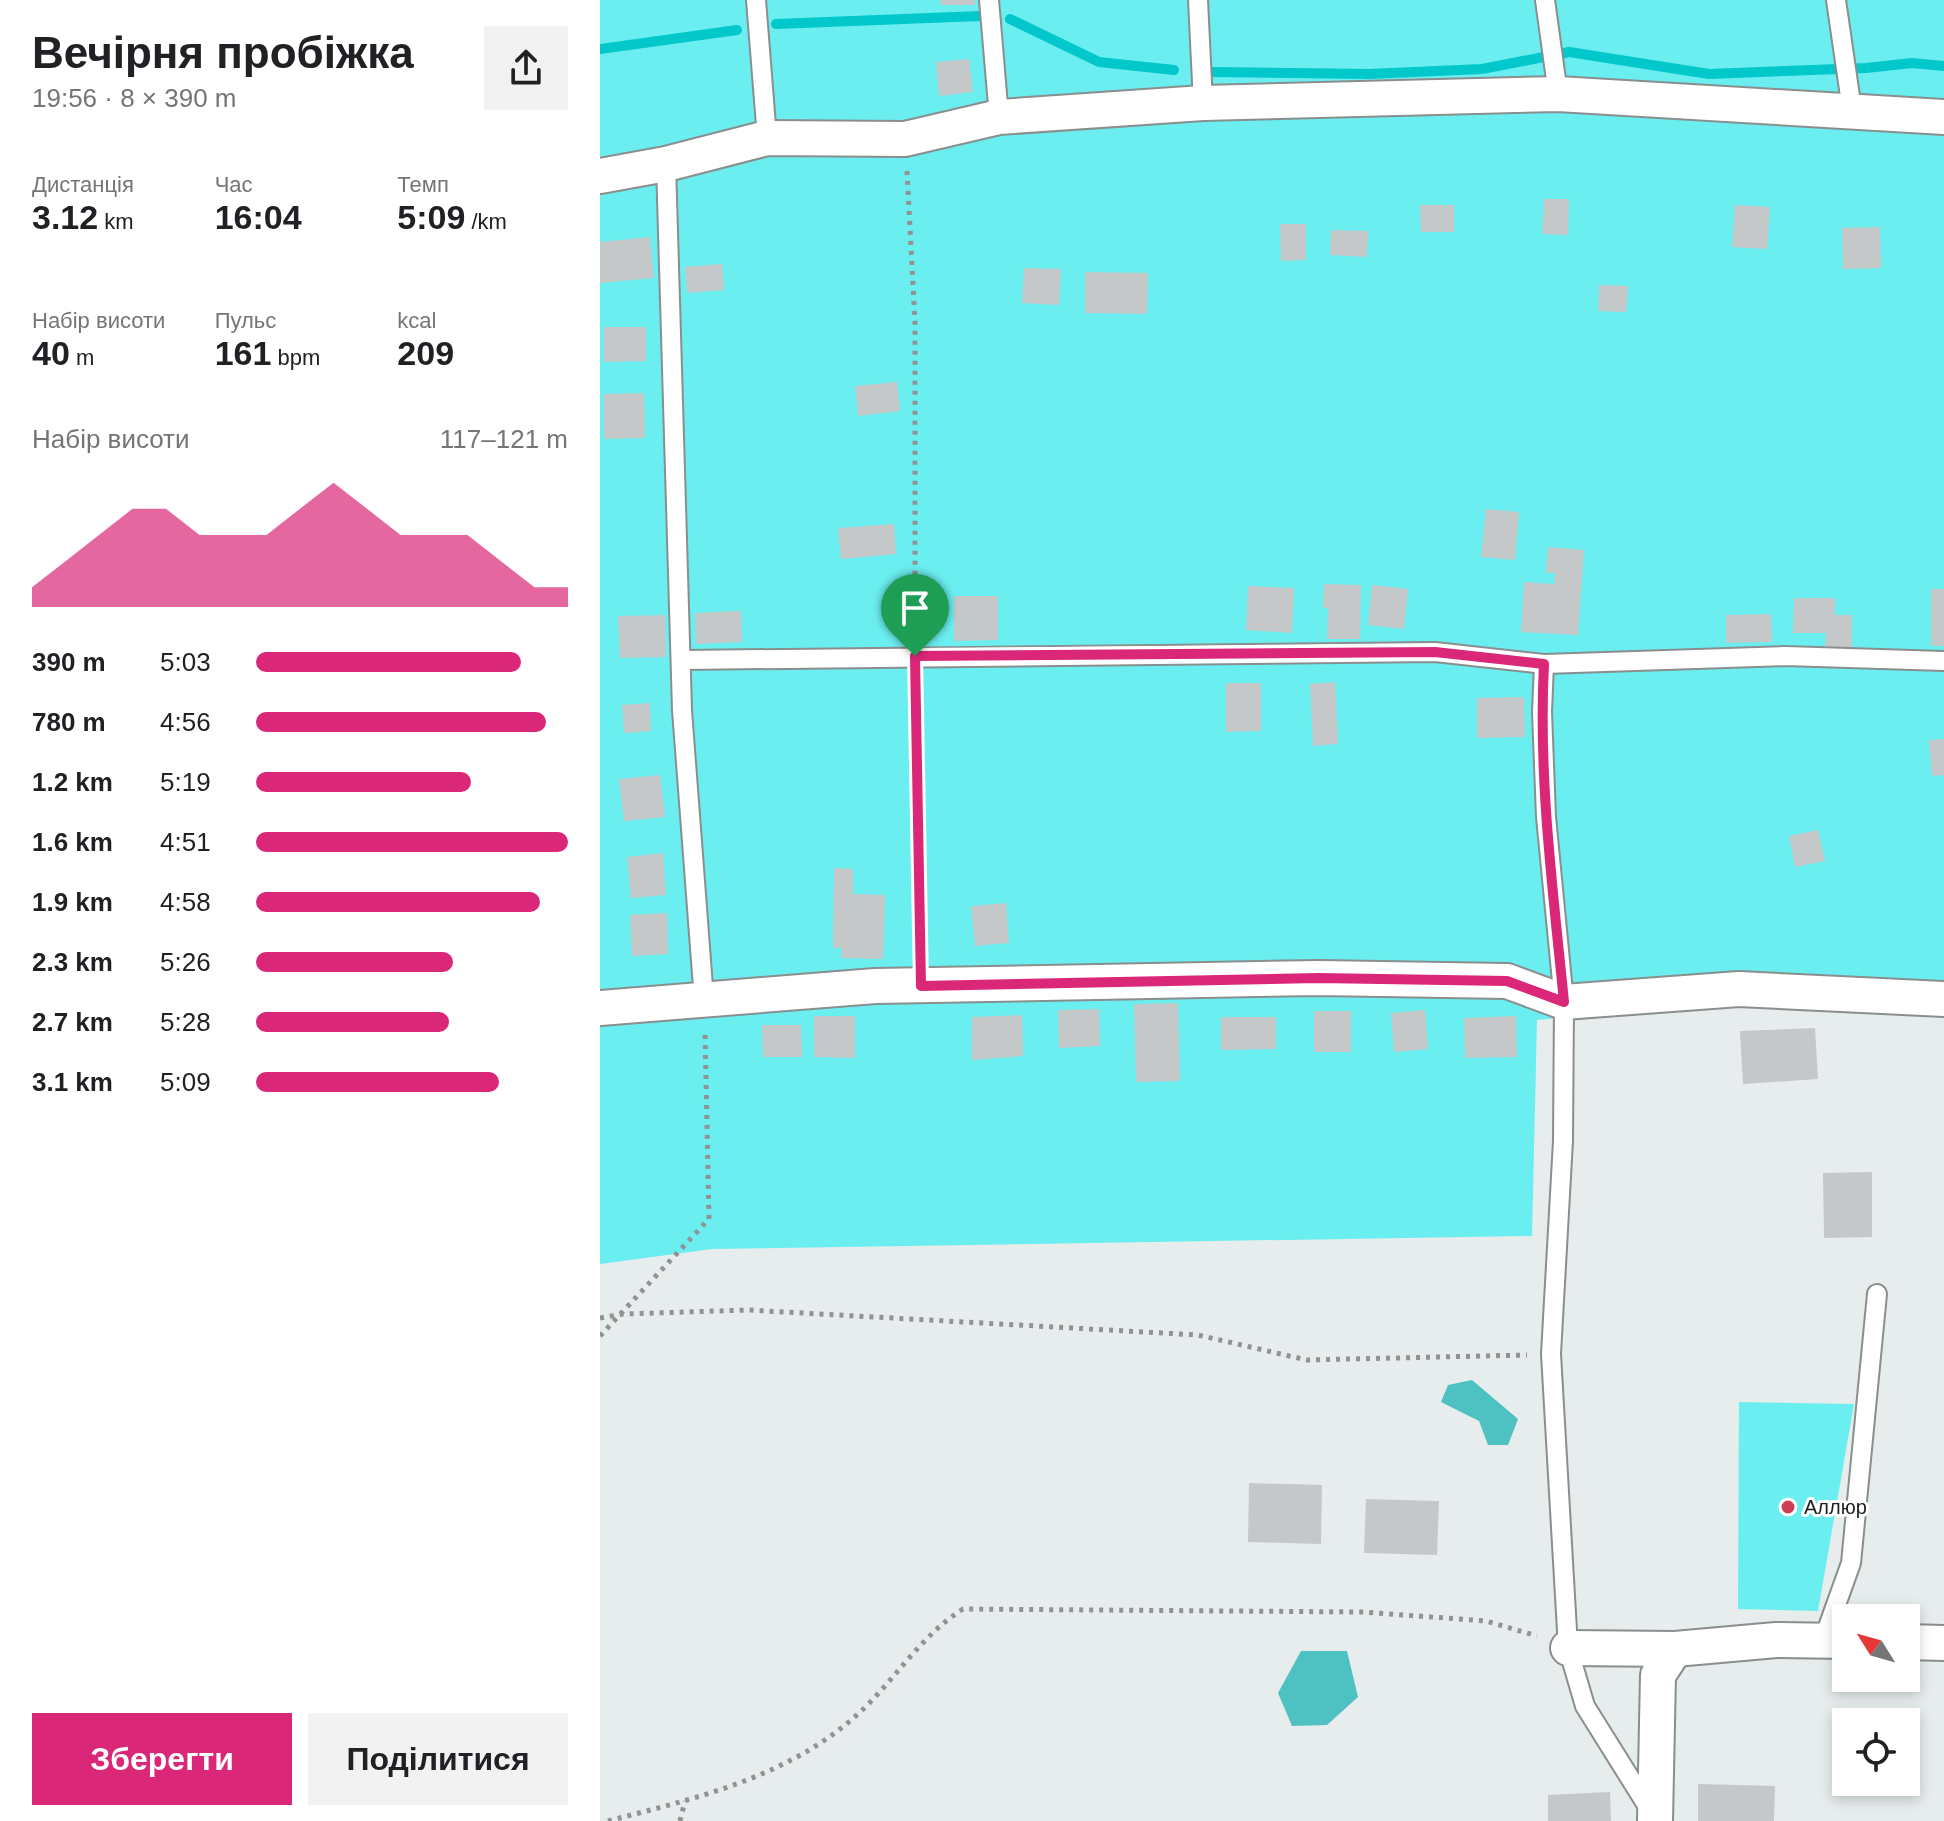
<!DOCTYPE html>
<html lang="uk">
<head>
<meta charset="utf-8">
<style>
	:root { --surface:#fff; --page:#f2f2f2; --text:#202124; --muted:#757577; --accent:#db2777 }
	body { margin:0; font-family:Helvetica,sans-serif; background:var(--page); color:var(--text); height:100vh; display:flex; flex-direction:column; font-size:30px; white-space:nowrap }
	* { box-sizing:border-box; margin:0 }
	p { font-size:26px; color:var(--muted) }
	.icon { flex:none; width:44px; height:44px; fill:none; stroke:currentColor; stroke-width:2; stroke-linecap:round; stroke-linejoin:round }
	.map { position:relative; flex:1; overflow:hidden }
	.side { display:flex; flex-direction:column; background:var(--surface); width:600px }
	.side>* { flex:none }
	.needle { width:52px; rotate:307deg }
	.buttons { position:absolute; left:1232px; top:1604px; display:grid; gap:16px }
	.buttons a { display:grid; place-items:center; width:88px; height:88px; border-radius:0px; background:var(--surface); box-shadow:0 4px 12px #0003; font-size:40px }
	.pin { position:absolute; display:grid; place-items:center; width:68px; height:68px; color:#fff; margin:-82px -34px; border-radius:50% 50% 50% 0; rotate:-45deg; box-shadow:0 0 8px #0007 }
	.pin .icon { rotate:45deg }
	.round { display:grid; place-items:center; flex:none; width:84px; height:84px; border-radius:0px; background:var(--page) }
	.headline { display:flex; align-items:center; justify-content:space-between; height:136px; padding:0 32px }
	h1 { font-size:44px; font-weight:600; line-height:60px }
	.stats { display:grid; grid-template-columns:repeat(3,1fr); gap:12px; height:136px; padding:8px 32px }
	.stats div { display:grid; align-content:center }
	.stats b { font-size:34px; font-weight:600 }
	.stats small { font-size:22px; font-weight:400 }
	.stats p { font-size:22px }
	.chart { height:224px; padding:16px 32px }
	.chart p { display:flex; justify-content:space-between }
	.chart svg { width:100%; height:144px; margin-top:8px; fill:var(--accent); opacity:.7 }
	.button { display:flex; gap:16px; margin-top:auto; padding:16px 32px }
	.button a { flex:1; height:92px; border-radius:0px; background:var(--accent); color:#fff; font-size:32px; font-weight:600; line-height:92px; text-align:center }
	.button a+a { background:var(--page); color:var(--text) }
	ul { padding:0 32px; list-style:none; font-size:26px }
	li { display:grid; grid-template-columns:128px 96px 1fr; align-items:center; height:60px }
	li i { height:20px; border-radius:10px; background:var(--accent) }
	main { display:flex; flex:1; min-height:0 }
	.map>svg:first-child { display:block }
</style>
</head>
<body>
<main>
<section class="side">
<div class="headline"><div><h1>Вечірня пробіжка</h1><p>19:56 · 8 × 390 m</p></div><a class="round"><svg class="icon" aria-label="share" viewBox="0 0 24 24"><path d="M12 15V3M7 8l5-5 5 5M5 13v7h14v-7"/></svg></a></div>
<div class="stats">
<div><p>Дистанція</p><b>3.12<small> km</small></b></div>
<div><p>Час</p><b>16:04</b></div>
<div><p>Темп</p><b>5:09<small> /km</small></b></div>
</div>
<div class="stats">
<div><p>Набір висоти</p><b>40<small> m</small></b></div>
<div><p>Пульс</p><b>161<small> bpm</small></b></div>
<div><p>kcal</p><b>209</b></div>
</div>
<div class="chart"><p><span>Набір висоти</span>117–121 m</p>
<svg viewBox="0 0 160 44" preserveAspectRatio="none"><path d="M0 44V38L10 30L20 22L30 14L40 14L50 22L60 22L70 22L80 14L90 6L100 14L110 22L120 22L130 22L140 30L150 38L160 38V44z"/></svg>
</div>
<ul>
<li><b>390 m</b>5:03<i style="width:85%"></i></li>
<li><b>780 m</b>4:56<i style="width:93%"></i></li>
<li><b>1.2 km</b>5:19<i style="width:69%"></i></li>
<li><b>1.6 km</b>4:51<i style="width:100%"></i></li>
<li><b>1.9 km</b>4:58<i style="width:91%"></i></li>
<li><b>2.3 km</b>5:26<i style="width:63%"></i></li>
<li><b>2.7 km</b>5:28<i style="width:62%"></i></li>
<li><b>3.1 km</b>5:09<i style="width:78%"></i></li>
</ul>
<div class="button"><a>Зберегти</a><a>Поділитися</a></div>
</section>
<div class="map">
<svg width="1344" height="1821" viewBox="0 0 1344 1821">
	<rect width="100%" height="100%" fill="#e7ecec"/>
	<g fill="#6beef0">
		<polygon points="0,0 1344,0 1344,989 1257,990 937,1020 932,1236 112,1249 0,1264"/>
		<polygon points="1139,1402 1254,1404 1218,1611 1138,1609"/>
	</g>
	<g fill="#4ec1c2">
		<polygon points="872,1380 918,1419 908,1445 888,1445 879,1421 841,1402 848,1385"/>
		<polygon points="701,1651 747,1651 758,1697 727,1725 692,1726 678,1693"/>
	</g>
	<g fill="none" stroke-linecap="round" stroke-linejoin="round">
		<g stroke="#03c8cb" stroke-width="10">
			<polyline points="410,19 499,62 574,70"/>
			<polyline points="176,24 380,16"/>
			<polyline points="0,49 137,30"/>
			<polyline points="611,72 769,74 882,69 969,52 1109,74 1266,68 1312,63 1344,66"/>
		</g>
	</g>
	<g fill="#c4c8c8">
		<polygon points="341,0 375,0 375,5 340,5"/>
		<polygon points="369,59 373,92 339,96 336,62"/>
		<polygon points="944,199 969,199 968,235 942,234"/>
		<polygon points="820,205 854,205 854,232 821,232"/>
		<polygon points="1135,205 1170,207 1167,249 1132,247"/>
		<polygon points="680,224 706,224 706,260 681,261"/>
		<polygon points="1280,227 1281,268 1243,269 1242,228"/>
		<polygon points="731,230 768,231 767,257 730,255"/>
		<polygon points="50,237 54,278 0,283 0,242"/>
		<polygon points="122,264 124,290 87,293 85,267"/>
		<polygon points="424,268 461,269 459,305 422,303"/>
		<polygon points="485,272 548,273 547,314 485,313"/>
		<polygon points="999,285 1028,286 1026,312 998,311"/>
		<polygon points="4,327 46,327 46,361 4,362"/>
		<polygon points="297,382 300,411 258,416 255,386"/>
		<polygon points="44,393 45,438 4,439 4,394"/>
		<polygon points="886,509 919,512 915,560 881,557"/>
		<polygon points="294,524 296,554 241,559 238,528"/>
		<polygon points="948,547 984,550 978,635 921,632 924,582 954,584 955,573 946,573"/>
		<polygon points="724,584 761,585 760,639 727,639 728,608 723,608"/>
		<polygon points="772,585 808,589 804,629 768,625"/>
		<polygon points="648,586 694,588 692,633 646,630"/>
		<rect x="1331" y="589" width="13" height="57"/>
		<polygon points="354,596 398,596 398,640 354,641"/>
		<polygon points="1194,598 1235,598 1235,615 1252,615 1252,651 1225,651 1226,633 1193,633"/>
		<polygon points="141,611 142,642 96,644 95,613"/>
		<polygon points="1171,614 1172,642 1126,643 1126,615"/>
		<polygon points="65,615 66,657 20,658 18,616"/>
		<polygon points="735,682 738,744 713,746 710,684"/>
		<polygon points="626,683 661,683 661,731 626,732"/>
		<polygon points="924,697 925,737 877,738 877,698"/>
		<polygon points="50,703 51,731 24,733 22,705"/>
		<polygon points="1344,739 1344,775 1332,776 1329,740"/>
		<polygon points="60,775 65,817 24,821 19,779"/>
		<polygon points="1218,830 1225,861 1195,867 1189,836"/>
		<polygon points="63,853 66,895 31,898 27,857"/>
		<polygon points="234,868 253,869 253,894 285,895 283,959 241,958 242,948 233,948"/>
		<polygon points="406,903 409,943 375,946 371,906"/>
		<polygon points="67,913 68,954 32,956 30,915"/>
		<polygon points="578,1003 580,1081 536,1082 534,1004"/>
		<polygon points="499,1009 500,1046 459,1048 458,1010"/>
		<polygon points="825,1010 828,1049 794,1052 791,1013"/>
		<rect x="714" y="1011" width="37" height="41"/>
		<polygon points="422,1015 423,1056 372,1060 372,1017"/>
		<polygon points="214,1016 255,1016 255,1058 214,1057"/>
		<polygon points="916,1016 917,1057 865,1058 864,1018"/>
		<polygon points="621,1017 676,1017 676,1049 621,1050"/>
		<polygon points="162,1025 201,1025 202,1057 163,1057"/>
		<polygon points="1215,1028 1218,1079 1143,1084 1140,1031"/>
		<polygon points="1272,1172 1272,1237 1224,1238 1223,1173"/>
		<polygon points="649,1483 722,1485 721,1544 648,1542"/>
		<polygon points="766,1499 839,1501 837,1555 764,1553"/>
		<polygon points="1098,1784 1175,1786 1174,1821 1098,1821"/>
		<polygon points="1010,1792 1011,1821 948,1821 948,1795"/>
	</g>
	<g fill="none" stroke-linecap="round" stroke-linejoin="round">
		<g stroke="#898e8e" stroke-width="22">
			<g id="lane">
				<polyline points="156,0 167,138"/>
				<polyline points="389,0 399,117"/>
				<polyline points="598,0 603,103"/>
				<polyline points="945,0 958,94"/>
				<polyline points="1236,0 1252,110"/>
				<polyline points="66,164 82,710 104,1000"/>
				<polyline points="81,660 835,652 944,664 1185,656 1344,661"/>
				<polyline points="944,664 942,712 946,817 964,1002 963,1141 951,1354 968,1648 985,1706 1050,1810"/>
				<polyline points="1223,1641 1251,1563 1277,1294"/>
			</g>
		</g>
		<g stroke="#898e8e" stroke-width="38">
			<g id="street">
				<polyline points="0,176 66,164 167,138 305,139 399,117 603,103 958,94 1344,117"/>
				<polyline points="0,1008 275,986 718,978 907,981 964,1002 1139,989 1344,999"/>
				<polyline points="1306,1642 1344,1643"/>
				<polyline points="968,1648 1075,1649 1176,1640 1246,1641"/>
				<polyline points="1055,1821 1058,1675 1075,1649"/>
			</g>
		</g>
		<g stroke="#909393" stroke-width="5" stroke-dasharray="4 6" stroke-linecap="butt">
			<polyline points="307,171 315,322 315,633"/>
			<polyline points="315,683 320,953"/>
			<polyline points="0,1318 23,1314 148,1310 598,1335 707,1360 927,1355"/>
			<polyline points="0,1336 109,1219 105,1032"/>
			<path d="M 8,1821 C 93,1799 181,1779 250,1721 C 291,1687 317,1638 363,1609 L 763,1612 L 886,1621 L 937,1636"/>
			<polyline points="80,1821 85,1801"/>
		</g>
		<use href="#lane" stroke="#fff" stroke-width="18"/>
		<use href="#street" stroke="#fff" stroke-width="34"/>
	</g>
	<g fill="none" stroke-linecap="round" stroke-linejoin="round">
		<g stroke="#fff" stroke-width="16">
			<path id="route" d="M 835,652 L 944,664 C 938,777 953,890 964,1002 L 907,981 L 718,978 L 321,986 L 315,656 Z"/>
		</g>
		<use href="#route" stroke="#db2777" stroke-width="10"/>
	</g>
	<circle fill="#ce3e54" stroke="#fff" stroke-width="3" cx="1188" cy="1507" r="8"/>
	<g text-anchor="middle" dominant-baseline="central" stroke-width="6" stroke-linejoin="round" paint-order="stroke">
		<g font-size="20" fill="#1c1e1d" stroke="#fff" text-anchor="start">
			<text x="1204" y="1507">Аллюр</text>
		</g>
	</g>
</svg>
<div class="buttons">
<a><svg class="needle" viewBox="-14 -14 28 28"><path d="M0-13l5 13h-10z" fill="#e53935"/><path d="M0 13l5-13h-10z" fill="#757577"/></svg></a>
<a><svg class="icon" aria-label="locate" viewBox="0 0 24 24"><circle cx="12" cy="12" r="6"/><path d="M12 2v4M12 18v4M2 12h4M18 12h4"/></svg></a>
</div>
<div class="pin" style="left:315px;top:656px;background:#1e9e55"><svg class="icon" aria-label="arrive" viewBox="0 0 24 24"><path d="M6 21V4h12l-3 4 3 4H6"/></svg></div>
</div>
</main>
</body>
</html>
